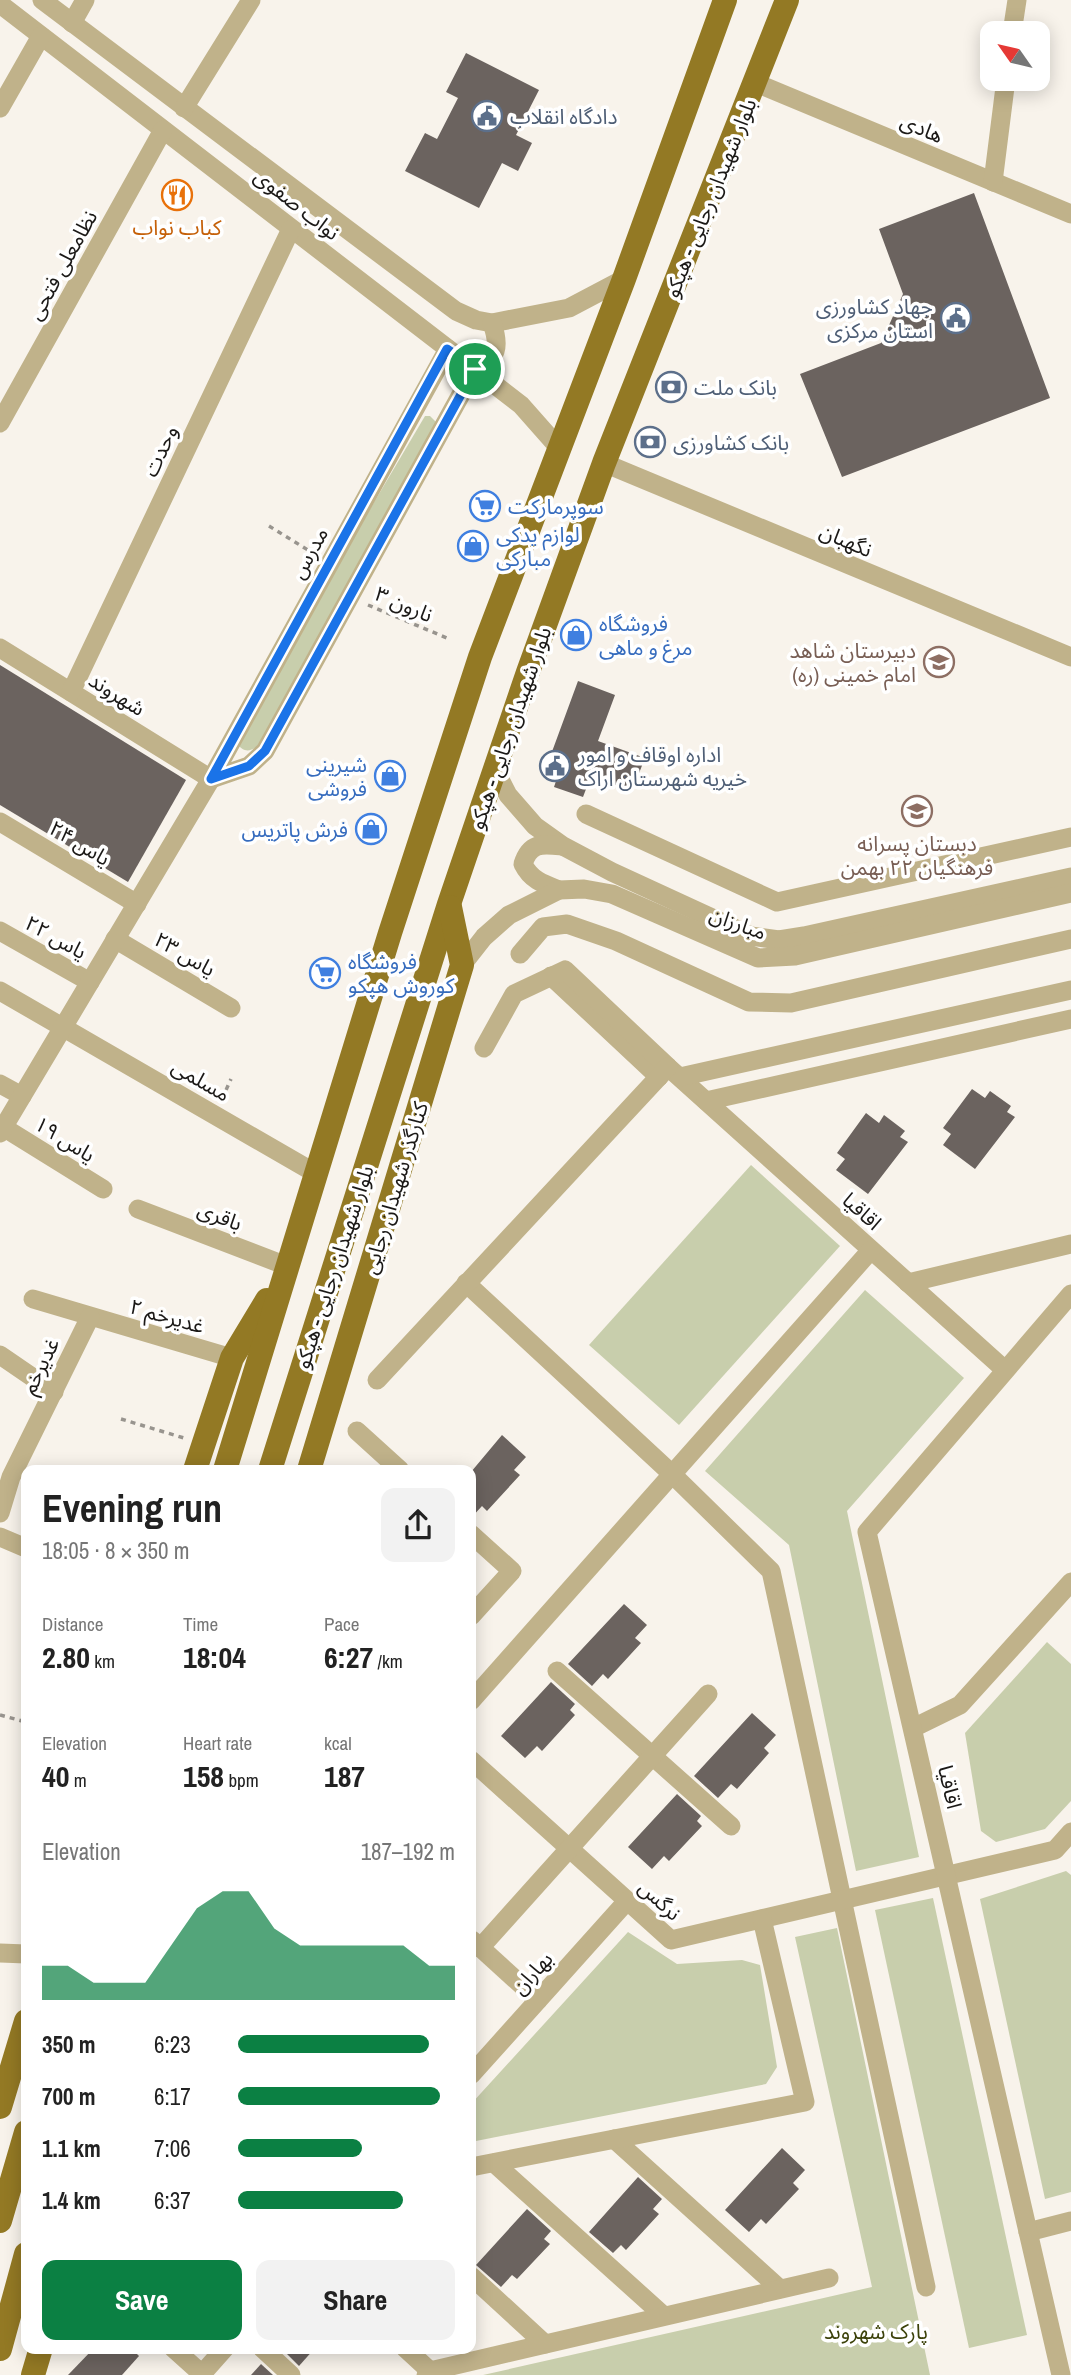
<!DOCTYPE html>
<html lang="en">
<head>
<meta charset="utf-8">
<style>
	:root { --surface:#fff; --page:#f2f2f2; --text:#222; --muted:#767676; --accent:#0b8043 }
	body { margin:0; font-family:"Archivo Narrow","Noto Sans Arabic",sans-serif; background:var(--page); color:var(--text); height:100vh; display:flex; flex-direction:column; font-size:26px; white-space:nowrap }
	* { box-sizing:border-box; margin:0 }
	p { font-size:23px; color:var(--muted) }
	.icon { flex:none; width:38px; height:38px; fill:none; stroke:currentColor; stroke-width:2; stroke-linecap:round; stroke-linejoin:round }
	.map { position:relative; flex:1; overflow:hidden }
	.side { position:absolute; left:21px; top:1465px; width:455px; height:889px; display:flex; flex-direction:column; background:var(--surface); border-radius:14px; box-shadow:0 4px 18px #0003 }
	.side>* { flex:none }
	.needle { width:46px; rotate:304deg }
	.buttons { position:absolute; left:980px; top:21px; display:grid; gap:14px }
	.buttons a { display:grid; place-items:center; width:70px; height:70px; border-radius:14px; background:var(--surface); box-shadow:0 4px 18px #0003; font-size:35px }
	.pin { position:absolute; display:grid; place-items:center; width:60px; height:60px; color:#fff; margin:-30px; border:4px solid #fff; border-radius:50%; box-shadow:0 2px 7px #0007 }
	.round { display:grid; place-items:center; flex:none; width:74px; height:74px; border-radius:14px; background:var(--page) }
	.headline { display:flex; align-items:center; justify-content:space-between; height:119px; padding:0 21px }
	h1 { font-size:38px; font-weight:700; line-height:52px }
	.metrics { display:grid; grid-template-columns:repeat(3,1fr); gap:10px; height:119px; padding:7px 21px }
	.metrics div { display:grid; align-content:center }
	.metrics b { font-size:30px; font-weight:700 }
	.metrics small { font-size:19px; font-weight:400 }
	.metrics p { font-size:19px }
	.chart { height:196px; padding:14px 21px }
	.chart p { display:flex; justify-content:space-between }
	.chart svg { width:100%; height:126px; margin-top:7px; fill:var(--accent); opacity:.7 }
	.button { display:flex; gap:14px; margin-top:auto; padding:14px 21px }
	.button a { flex:1; height:80px; border-radius:14px; background:var(--accent); color:#fff; font-size:28px; font-weight:700; line-height:80px; text-align:center }
	.button a+a { background:var(--page); color:var(--text) }
	ul { padding:0 21px; list-style:none; font-size:23px }
	li { display:grid; grid-template-columns:112px 84px 1fr; align-items:center; height:52px }
	li i { height:18px; border-radius:9px; background:var(--accent) }
	.map>svg:first-child { display:block }
</style>
</head>
<body>
<div class="map">
<svg width="1071" height="2375" viewBox="0 0 1071 2375">
	<rect width="100%" height="100%" fill="#f8f3eb"/>
	<g fill="#c8ceac">
		<path d="M 425,416 L 430,416 L 437,423 L 261,745 C 251,751 244,754 237,743 L 239,731 Z"/>
		<polygon points="751,1165 840,1246 679,1425 589,1345"/>
		<polygon points="865,1290 964,1378 847,1511 919,1857 856,1871 789,1545 705,1471"/>
		<polygon points="1047,1642 1071,1664 1071,1801 1045,1829 996,1842 981,1831 965,1733"/>
		<polygon points="1066,1871 1071,1875 1071,2192 1045,2199 980,1899"/>
		<polygon points="933,1898 1027,2335 969,2348 875,1910"/>
		<polygon points="837,1928 930,2375 483,2375 872,2287 795,1937"/>
		<polygon points="628,1932 677,1964 742,1960 760,1965 777,2067 766,2084 471,2142 471,2104"/>
	</g>
	<g fill="#6b635f">
		<polygon points="466,53 539,90 516,135 532,143 518,171 502,163 479,208 405,171 425,133 437,139 458,98 446,92"/>
		<polygon points="974,193 1050,398 842,477 800,374 881,343 903,294 879,229"/>
		<polygon points="0,665 186,780 128,882 0,805"/>
		<polygon points="578,681 615,695 598,741 645,758 632,791 591,776 583,797 554,787 559,772 546,768"/>
		<polygon points="972,1089 985,1098 990,1091 1011,1106 1007,1112 1015,1117 975,1169 943,1145 951,1134 943,1128"/>
		<polygon points="866,1113 879,1123 884,1115 905,1131 900,1137 908,1142 868,1194 836,1170 845,1159 837,1153"/>
		<polygon points="502,1435 526,1457 514,1470 520,1475 487,1511 482,1506 471,1518 471,1472"/>
		<polygon points="624,1604 647,1625 635,1638 641,1643 608,1679 603,1674 592,1686 568,1664"/>
		<polygon points="551,1682 575,1704 570,1710 575,1715 542,1751 537,1746 525,1758 501,1736"/>
		<polygon points="752,1713 776,1735 764,1748 769,1753 737,1789 731,1784 718,1798 694,1776"/>
		<polygon points="677,1794 701,1816 697,1821 702,1826 669,1861 664,1856 652,1869 628,1847"/>
		<polygon points="782,2148 805,2170 793,2183 799,2189 766,2224 761,2219 749,2232 725,2210"/>
		<polygon points="638,2177 662,2199 653,2209 659,2214 626,2250 621,2245 613,2253 589,2232"/>
		<polygon points="527,2209 551,2231 544,2239 550,2244 517,2279 512,2275 501,2287 476,2265"/>
		<polygon points="94,2348 131,2348 139,2356 122,2375 68,2375"/>
		<polygon points="281,2348 315,2348 299,2366"/>
		<polygon points="261,2364 273,2375 251,2375"/>
	</g>
	<g fill="none" stroke-linecap="round" stroke-linejoin="round">
		<g stroke="#98948e" stroke-width="3.5" stroke-dasharray="5 5" stroke-linecap="butt">
			<polyline points="269,526 316,555"/>
			<polyline points="368,605 447,638"/>
			<polyline points="222,1099 231,1079"/>
			<polyline points="121,1419 184,1438"/>
			<polyline points="0,1715 26,1722"/>
		</g>
		<g stroke="#c0b28a" stroke-width="19">
			<polyline points="42,0 456,311 476,320 492,323 569,308 624,279"/>
			<polyline points="0,4 521,405 559,448"/>
			<polyline points="72,23 85,0"/>
			<polyline points="1012,33 1017,0"/>
			<polyline points="756,83 1071,214"/>
			<polyline points="0,108 41,36"/>
			<polyline points="184,108 251,0"/>
			<polyline points="993,182 1006,79"/>
			<polyline points="0,423 163,130"/>
			<polyline points="604,463 1071,657"/>
			<polyline points="0,648 211,779"/>
			<polyline points="71,692 291,229"/>
			<polyline points="494,768 508,795 535,826 563,846 612,872 751,936 779,940 804,936 1071,877"/>
			<path d="M 211,779 L 249,766 L 265,751 L 475,369 C 498,359 500,346 492,323"/>
			<polyline points="586,814 777,902 1071,837"/>
			<polyline points="0,822 137,904"/>
			<path d="M 559,890 C 543,884 531,880 523,864 C 530,842 542,844 562,846"/>
			<polyline points="0,931 90,982"/>
			<polyline points="115,939 231,1008"/>
			<polyline points="520,954 543,927 567,924 616,941 749,1002 791,1003 1071,939"/>
			<polyline points="462,965 484,937 509,915 559,890 584,889 612,894 758,958 795,956 1071,893"/>
			<polyline points="551,976 659,1077"/>
			<polyline points="0,991 315,1173"/>
			<polyline points="484,1048 514,994 565,970 668,1067 1005,1370"/>
			<polyline points="680,1077 1071,990"/>
			<polyline points="0,1084 22,1096"/>
			<polyline points="706,1101 1071,1019"/>
			<polyline points="3,1127 103,1189"/>
			<polyline points="0,1133 211,779 448,349"/>
			<polyline points="138,1209 287,1266"/>
			<polyline points="466,1283 672,1474 771,1571 926,2287"/>
			<polyline points="908,1283 1071,1244"/>
			<polyline points="33,1299 232,1358"/>
			<polyline points="0,1355 54,1392"/>
			<polyline points="377,1380 668,1067"/>
			<polyline points="357,1431 400,1470"/>
			<polyline points="0,1513 11,1477 90,1317"/>
			<polyline points="471,1534 512,1571 471,1616"/>
			<polyline points="0,1537 26,1548"/>
			<polyline points="557,1671 731,1826"/>
			<polyline points="471,1701 871,1250"/>
			<polyline points="913,1728 960,1705 1071,1582"/>
			<polyline points="471,1760 671,1940 1055,1850 1071,1832"/>
			<polyline points="472,1940 538,2000"/>
			<polyline points="480,1948 708,1694"/>
			<polyline points="0,1953 26,1954"/>
			<polyline points="471,2075 627,1901"/>
			<polyline points="614,2139 780,2289"/>
			<polyline points="494,2163 664,2316"/>
			<polyline points="471,2167 805,2102 762,1919"/>
			<polyline points="1028,2232 1071,2221"/>
			<polyline points="471,2276 545,2344"/>
			<polyline points="173,2348 202,2374"/>
			<polyline points="262,2348 291,2375"/>
			<polyline points="405,2348 430,2371"/>
			<polyline points="201,2375 225,2348"/>
			<polyline points="426,2375 430,2371 829,2278"/>
			<polyline points="1061,2375 867,1532 1071,1294"/>
		</g>
		<g stroke="#937924" stroke-width="24">
			<polyline points="195,1470 232,1358 267,1300"/>
			<polyline points="225,1470 390,933 480,657 624,279 725,0"/>
			<polyline points="270,1470 449,904 528,672 604,463 787,0"/>
			<polyline points="309,1470 462,965 450,907"/>
			<polyline points="0,2107 26,2021"/>
			<polyline points="0,2221 26,2132"/>
			<polyline points="0,2349 26,2254"/>
			<polyline points="33,2375 41,2348"/>
		</g>
	</g>
	<g fill="none" stroke-linecap="round" stroke-linejoin="round">
		<g stroke="#fff" stroke-width="14">
			<polygon id="route" points="447,349 475,369 265,751 249,766 211,779"/>
		</g>
		<use href="#route" stroke="#1a73e8" stroke-width="9"/>
	</g>
	<defs>
		<g id="civic-ring" transform="scale(1.575)"><circle r="9.5" fill="#fff" stroke="#5c6f8a" stroke-width="1.5"/><path d="M-.6-6.5H3V-4.5H.6V-3L4-1V1h2V6H-6V1h2V-1L-.6-3ZM-1.2 2.5V6h2.4V2.5Z" fill="#5c6f8a"/></g>
		<g id="restaurant-ring" transform="scale(1.575)"><circle r="9.5" fill="#fff" stroke="#e8710a" stroke-width="1.5"/><path d="M-5-6h1v4h1v-4h1v4h1v-4h1v5L-1.5 .5V6h-2V.5L-5-1ZM5-6V6H3V1.5H1.5Q1.5-4 5-6Z" fill="#e8710a"/></g>
		<g id="bank-ring" transform="scale(1.575)"><circle r="9.5" fill="#fff" stroke="#5c6f8a" stroke-width="1.5"/><path d="M-6-4H6V4H-6ZM0-2.3a2.3 2.3 0 1 0 0 4.6a2.3 2.3 0 1 0 0-4.6Z" fill="#5c6f8a"/></g>
		<g id="supermarket-ring" transform="scale(1.575)"><circle r="9.5" fill="#fff" stroke="#3f7fe0" stroke-width="1.5"/><path d="M-6-5.5h2.5l.6 2H6L4.5 2H-2.5L-4.4-4H-6ZM-1.5 3.2a1.3 1.3 0 1 0 .1 0ZM3 3.2a1.3 1.3 0 1 0 .1 0Z" fill="#3f7fe0"/></g>
		<g id="shop-ring" transform="scale(1.575)"><circle r="9.5" fill="#fff" stroke="#3f7fe0" stroke-width="1.5"/><path d="M-5-2.5h2.3a2.7 3.5 0 0 1 5.4 0H5L5.5 6h-11ZM-1.5-2.5h3a1.5 2.3 0 0 0-3 0Z" fill="#3f7fe0"/></g>
		<g id="school-ring" transform="scale(1.575)"><circle r="9.5" fill="#fff" stroke="#8d6e63" stroke-width="1.5"/><path d="M0-5L7-2L0 1L-7-2ZM-4 1L0 2.5L4 1V4Q0 6-4 4Z" fill="#8d6e63"/></g>
	</defs>
	<g fill-rule="evenodd">
		<use href="#civic-ring" x="487" y="116"/>
		<use href="#restaurant-ring" x="177" y="195"/>
		<use href="#civic-ring" x="956" y="318"/>
		<use href="#bank-ring" x="671" y="387"/>
		<use href="#bank-ring" x="650" y="442"/>
		<use href="#supermarket-ring" x="485" y="506"/>
		<use href="#shop-ring" x="473" y="546"/>
		<use href="#shop-ring" x="576" y="635"/>
		<use href="#school-ring" x="939" y="662"/>
		<use href="#civic-ring" x="555" y="766"/>
		<use href="#shop-ring" x="390" y="776"/>
		<use href="#school-ring" x="917" y="811"/>
		<use href="#shop-ring" x="371" y="829"/>
		<use href="#supermarket-ring" x="325" y="973"/>
	</g>
	<g text-anchor="middle" dominant-baseline="central" stroke-width="7" stroke-linejoin="round" paint-order="stroke">
		<g font-size="21" fill="#4e5e75" stroke="#fff" text-anchor="start">
			<text x="510" y="116">دادگاه انقلاب</text>
			<text x="933" y="306" text-anchor="end">جهاد کشاورزی<tspan x="933" dy="24">استان مرکزی</tspan></text>
			<text x="694" y="387">بانک ملت</text>
			<text x="673" y="442">بانک کشاورزی</text>
			<text x="578" y="754">اداره اوقاف و امور<tspan x="578" dy="24">خیریه شهرستان اراک</tspan></text>
		</g>
		<g font-size="21" fill="#1b1917" stroke="#fff">
			<text transform="translate(922 128) rotate(23)">هادی</text>
			<text transform="translate(710 198) rotate(-68)">بلوار شهیدان رجایی - هپکو</text>
			<text transform="translate(297 204) rotate(38)">نواب صفوی</text>
			<text transform="translate(62 265) rotate(-61)">نظامعلی فتحی</text>
			<text transform="translate(160 451) rotate(-65)">وحدت</text>
			<text transform="translate(846 540) rotate(23)">نگهبان</text>
			<text transform="translate(309 553) rotate(-61)">مدرس</text>
			<text transform="translate(404 604) rotate(23)">نارون ۳</text>
			<text transform="translate(117 694) rotate(32)">شهروند</text>
			<text transform="translate(510 728) rotate(-71)">بلوار شهیدان رجایی - هپکو</text>
			<text transform="translate(80 843) rotate(31)">یاس ۲۴</text>
			<text transform="translate(738 923) rotate(20)">مبارزان</text>
			<text transform="translate(56 937) rotate(29)">یاس ۲۲</text>
			<text transform="translate(185 954) rotate(30)">یاس ۲۳</text>
			<text transform="translate(201 1080) rotate(30)">مسلمی</text>
			<text transform="translate(65 1139) rotate(32)">یاس ۱۹</text>
			<text transform="translate(395 1188) rotate(-73)">کنارگذر شهیدان رجایی</text>
			<text transform="translate(862 1211) rotate(42)">اقاقیا</text>
			<text transform="translate(220 1216) rotate(21)">باقری</text>
			<text transform="translate(334 1267) rotate(-72)">بلوار شهیدان رجایی - هپکو</text>
			<text transform="translate(167 1316) rotate(16)">غدیرخم ۲</text>
			<text transform="translate(40 1366) rotate(-64)">غدیرخم</text>
			<text transform="translate(950 1787) rotate(77)">اقاقیا</text>
			<text transform="translate(660 1900) rotate(42)">نرگس</text>
			<text transform="translate(532 1973) rotate(-48)">بهاران</text>
		</g>
		<g font-size="21" fill="#c56008" stroke="#fff">
			<text x="177" y="227">کباب نواب</text>
		</g>
		<g font-size="21" fill="#366cbe" stroke="#fff" text-anchor="start">
			<text x="508" y="506">سوپرمارکت</text>
			<text x="496" y="534">لوازم یدکی<tspan x="496" dy="24">مبارکی</tspan></text>
			<text x="599" y="623">فروشگاه<tspan x="599" dy="24">مرغ و ماهی</tspan></text>
			<text x="367" y="764" text-anchor="end">شیرینی<tspan x="367" dy="24">فروشی</tspan></text>
			<text x="348" y="829" text-anchor="end">فرش پاتریس</text>
			<text x="348" y="961">فروشگاه<tspan x="348" dy="24">کوروش هپکو</tspan></text>
		</g>
		<g font-size="21" fill="#785e54" stroke="#fff" text-anchor="end">
			<text x="916" y="650">دبیرستان شاهد<tspan x="916" dy="24">امام خمینی (ره)</tspan></text>
			<text x="917" y="843" text-anchor="middle">دبستان پسرانه<tspan x="917" dy="24">فرهنگیان ۲۲ بهمن</tspan></text>
		</g>
		<g font-size="21" fill="#3c420a" stroke="#fff">
			<text x="876" y="2331">پارک شهروند</text>
		</g>
	</g>
</svg>
<div class="buttons">
<a><svg class="needle" viewBox="-14 -14 28 28"><path d="M0-13l5 13h-10z" fill="#e53935"/><path d="M0 13l5-13h-10z" fill="#767676"/></svg></a>
</div>
<div class="pin" style="left:475px;top:369px;background:#1e9e55"><svg class="icon" aria-label="arrive" viewBox="0 0 24 24"><path d="M6 21V4h12l-3 4 3 4H6"/></svg></div>
<section class="side">
<div class="headline"><div><h1>Evening run</h1><p>18:05 · 8 × 350 m</p></div><a class="round"><svg class="icon" aria-label="share" viewBox="0 0 24 24"><path d="M12 15V3M7 8l5-5 5 5M5 13v7h14v-7"/></svg></a></div>
<div class="metrics">
<div><p>Distance</p><b>2.80<small> km</small></b></div>
<div><p>Time</p><b>18:04</b></div>
<div><p>Pace</p><b>6:27<small> /km</small></b></div>
</div>
<div class="metrics">
<div><p>Elevation</p><b>40<small> m</small></b></div>
<div><p>Heart rate</p><b>158<small> bpm</small></b></div>
<div><p>kcal</p><b>187</b></div>
</div>
<div class="chart"><p><span>Elevation</span>187–192 m</p>
<svg viewBox="0 0 160 44" preserveAspectRatio="none"><path d="M0 44V32L10 32L20 38L30 38L40 38L50 25L60 12L70 6L80 6L90 19L100 25L110 25L120 25L130 25L140 25L150 32L160 32V44z"/></svg>
</div>
<ul>
<li><b>350 m</b>6:23<i style="width:88%"></i></li>
<li><b>700 m</b>6:17<i style="width:93%"></i></li>
<li><b>1.1 km</b>7:06<i style="width:57%"></i></li>
<li><b>1.4 km</b>6:37<i style="width:76%"></i></li>
</ul>
<div class="button"><a>Save</a><a>Share</a></div>
</section>
</div>
</body>
</html>
